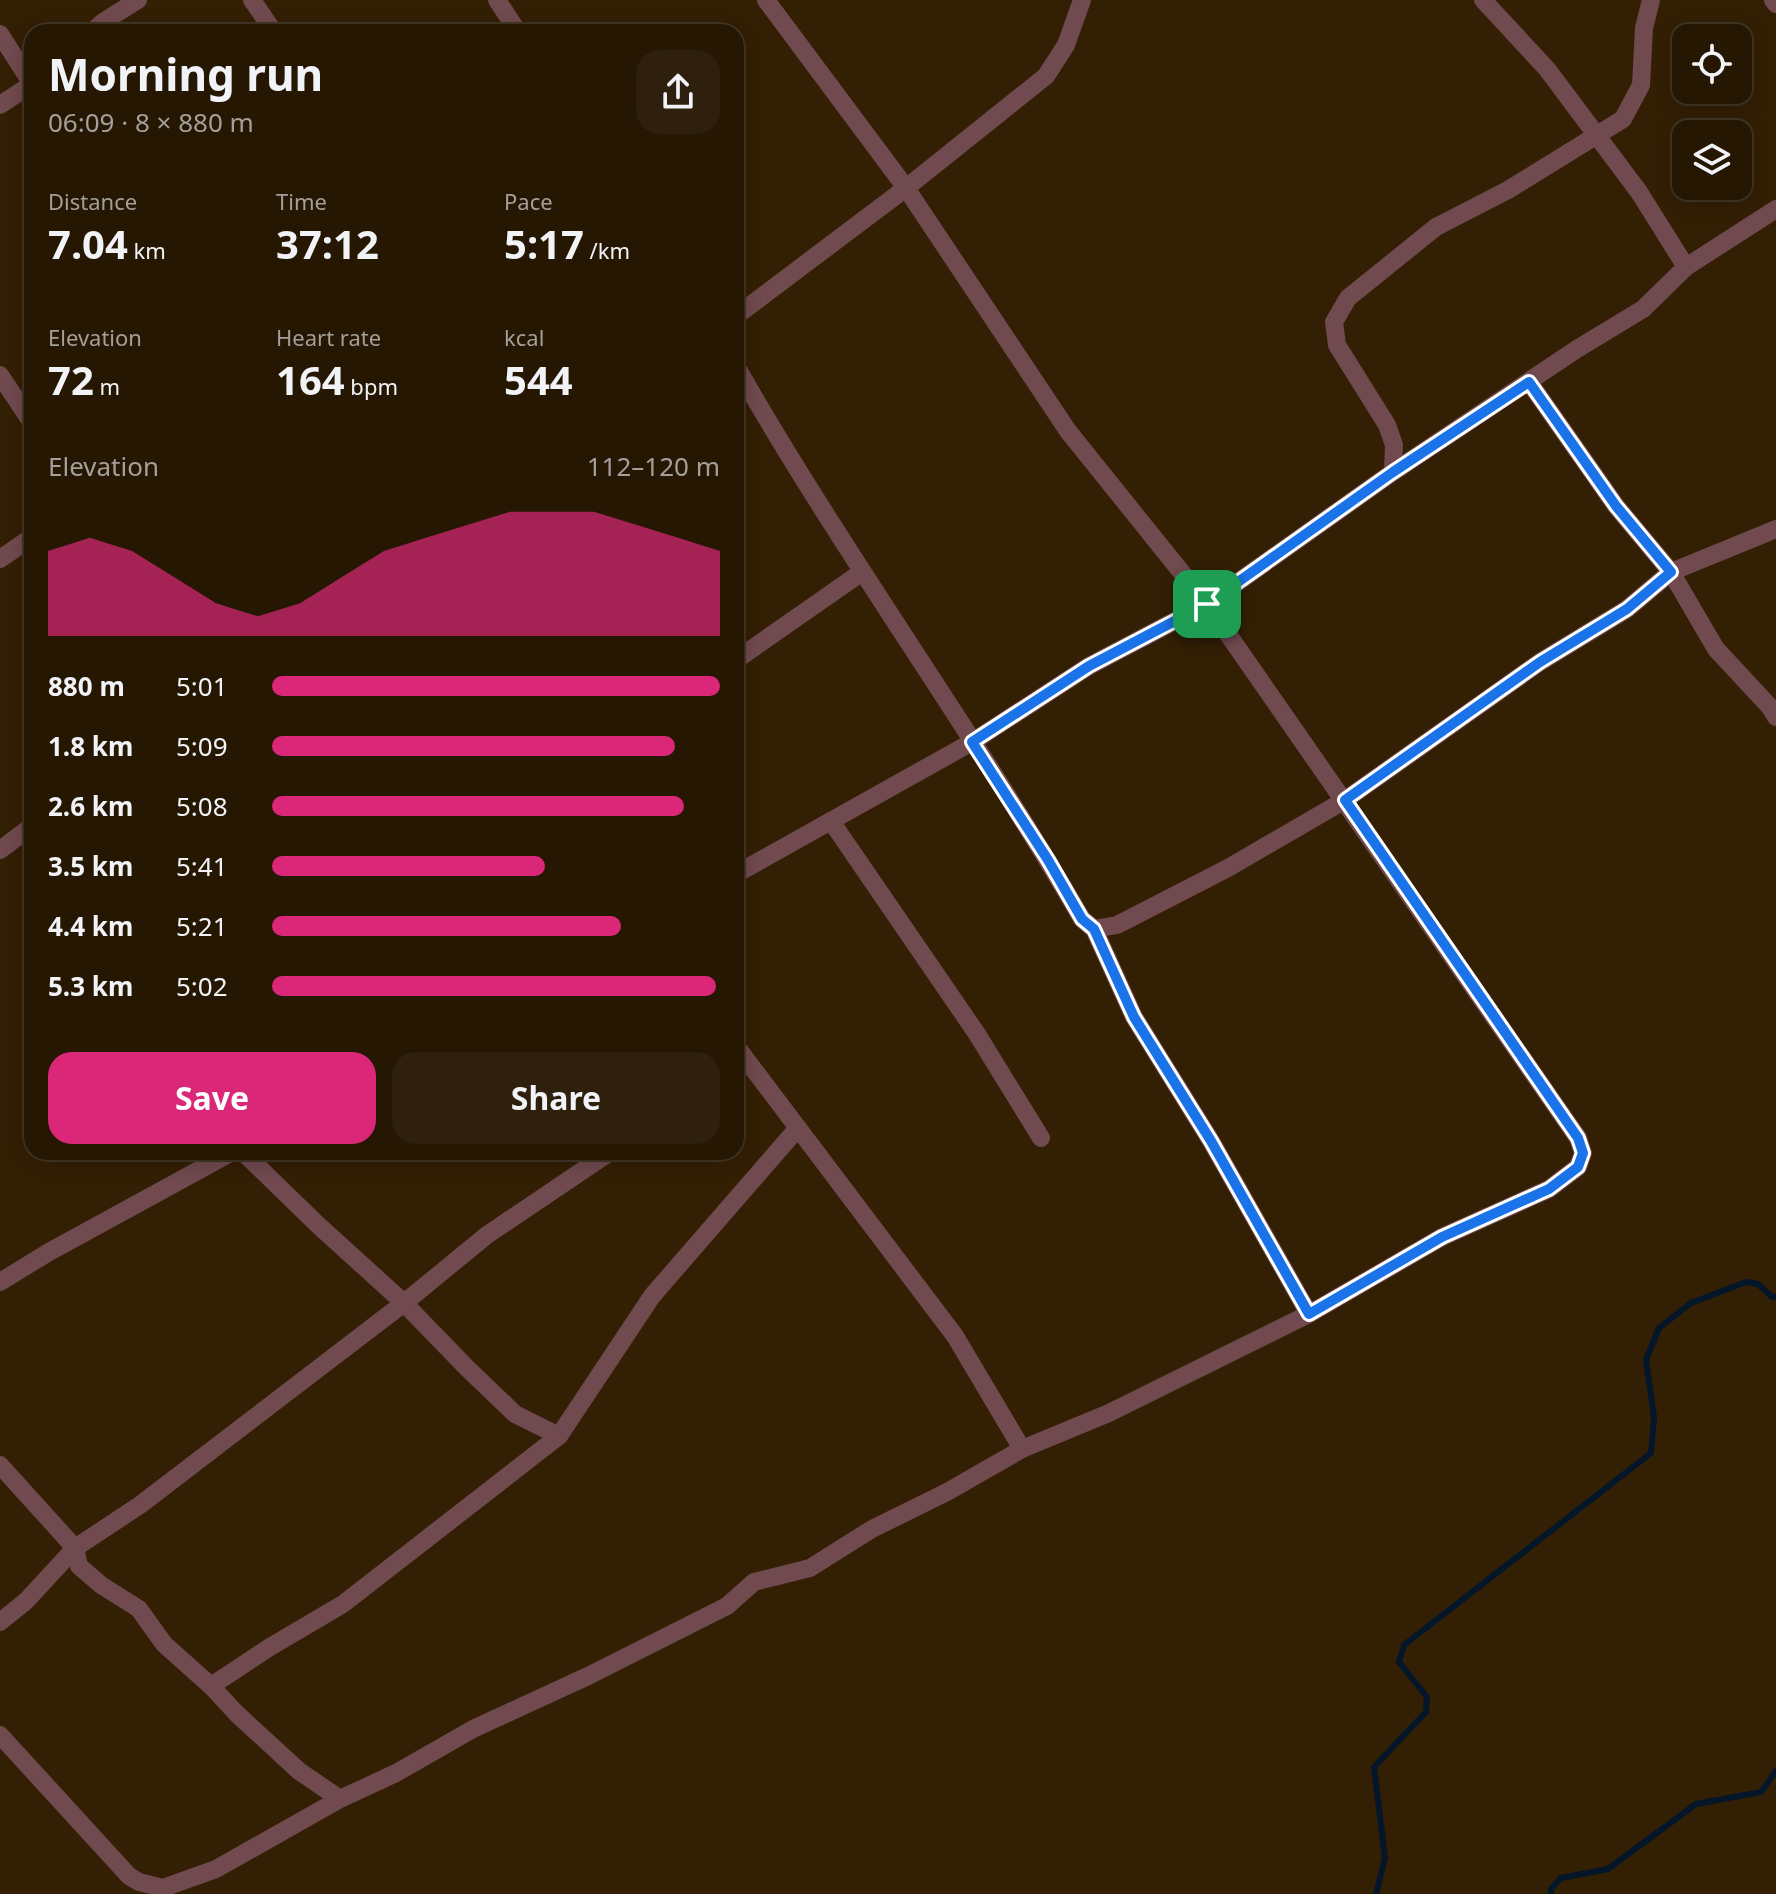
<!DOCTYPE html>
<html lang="en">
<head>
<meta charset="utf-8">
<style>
	:root { --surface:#261703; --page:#2e200d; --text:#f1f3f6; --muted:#a49f9a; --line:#423625; --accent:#db2777 }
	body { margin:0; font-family:"Noto Sans",sans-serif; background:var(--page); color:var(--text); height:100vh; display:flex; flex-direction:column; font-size:30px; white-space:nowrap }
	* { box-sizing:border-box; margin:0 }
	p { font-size:26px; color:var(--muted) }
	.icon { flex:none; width:44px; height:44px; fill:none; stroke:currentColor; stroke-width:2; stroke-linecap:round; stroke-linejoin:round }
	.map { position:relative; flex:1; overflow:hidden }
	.drawer { position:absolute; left:24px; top:24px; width:720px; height:1136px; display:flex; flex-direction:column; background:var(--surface); border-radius:24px; box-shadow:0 4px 20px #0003,0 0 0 2px var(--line) }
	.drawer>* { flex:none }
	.controls { position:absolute; left:1672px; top:24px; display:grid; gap:16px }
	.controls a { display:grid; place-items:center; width:80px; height:80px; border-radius:16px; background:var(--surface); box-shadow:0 4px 20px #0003,0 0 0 2px var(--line); font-size:40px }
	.pin { position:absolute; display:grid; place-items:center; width:68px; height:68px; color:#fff; margin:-34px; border-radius:16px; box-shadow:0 4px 12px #0006 }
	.round { display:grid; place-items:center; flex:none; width:84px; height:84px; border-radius:24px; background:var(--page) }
	.headline { display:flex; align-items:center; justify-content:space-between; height:136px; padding:0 24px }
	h1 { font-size:44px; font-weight:700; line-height:60px }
	.figures { display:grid; grid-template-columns:repeat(3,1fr); gap:12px; height:136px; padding:8px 24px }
	.figures div { display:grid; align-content:center }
	.figures b { font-size:40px; font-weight:700 }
	.figures small { font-size:22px; font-weight:400 }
	.figures p { font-size:22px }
	.chart { height:224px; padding:16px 24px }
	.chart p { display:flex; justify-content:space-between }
	.chart svg { width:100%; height:144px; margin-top:8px; fill:var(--accent); opacity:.7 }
	.cta { display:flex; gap:16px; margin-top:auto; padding:16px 24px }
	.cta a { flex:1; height:92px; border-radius:24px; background:var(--accent); color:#fff; font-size:32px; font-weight:700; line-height:92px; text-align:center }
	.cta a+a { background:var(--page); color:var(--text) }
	ul { padding:0 24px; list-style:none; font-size:26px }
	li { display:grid; grid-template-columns:128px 96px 1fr; align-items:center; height:60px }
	li i { height:20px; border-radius:10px; background:var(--accent) }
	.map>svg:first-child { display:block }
</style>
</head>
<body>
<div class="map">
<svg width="1776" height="1894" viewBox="0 0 1776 1894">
	<rect width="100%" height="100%" fill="#331f04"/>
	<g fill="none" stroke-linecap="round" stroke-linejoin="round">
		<g stroke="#04162a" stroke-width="6">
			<polyline points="1376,1894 1385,1858 1374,1767 1426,1712 1427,1697 1399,1662 1404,1645 1651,1453 1654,1417 1646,1360 1659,1328 1691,1303 1746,1282 1758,1284 1772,1297 1776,1297"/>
			<polyline points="1551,1894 1551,1889 1561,1878 1608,1869 1696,1804 1761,1792 1776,1771"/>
		</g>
		<g stroke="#704a4f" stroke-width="18">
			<polyline points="252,0 274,32"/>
			<polyline points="497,0 518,32"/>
			<polyline points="1483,0 1547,69 1639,192 1686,267"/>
			<polyline points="1773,0 1776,4"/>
			<polyline points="92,32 103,22 138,0"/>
			<polyline points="0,34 32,84"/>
			<polyline points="0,105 32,84"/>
			<polyline points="736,316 906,188 1046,76 1066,45 1082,0"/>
			<path d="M 736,366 C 844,555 973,730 1082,919 L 1094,929 L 1117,925 L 1228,868 L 1345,800 L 1540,662 L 1627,609 L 1671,572 L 1776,529"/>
			<polyline points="0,375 32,423"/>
			<polyline points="1529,382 1616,506 1671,572 1716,649 1770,707 1776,717"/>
			<polyline points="1393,472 1394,445 1387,425 1337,345 1334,322 1348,298 1436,227 1508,190 1623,119 1641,85 1644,28 1651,0"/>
			<polyline points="0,559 32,537"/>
			<polyline points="736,660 862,572"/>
			<polyline points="831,821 977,1034 1041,1138"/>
			<polyline points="0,850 32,826"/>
			<polyline points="736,874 972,742 1089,666 1207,604 1393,472 1577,349 1643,309 1686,267 1776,209"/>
			<polyline points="1094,929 1134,1017 1211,1141 1309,1314"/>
			<polyline points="736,1046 955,1336 1022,1449"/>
			<polyline points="243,1152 318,1225 404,1303 467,1368 515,1414 559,1436"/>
			<polyline points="0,1282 49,1252 232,1152"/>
			<polyline points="0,1465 75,1548 79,1566 101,1585 139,1609 164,1644 211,1686 237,1714 299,1771 340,1799"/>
			<polyline points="0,1622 26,1601 75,1548 140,1505 404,1303 487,1235 610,1152"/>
			<polyline points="211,1686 270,1647 343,1604 559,1436 652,1296 797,1129"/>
			<polyline points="0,1735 129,1876 139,1882 163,1888 216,1869 340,1799 396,1773 473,1729 588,1676 727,1606 754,1582 810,1568 872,1529 947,1492 1022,1449 1109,1413 1309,1314 1442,1237 1549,1189 1578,1167 1583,1153 1578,1138 1207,604 1068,431 906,188 766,0"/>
		</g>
	</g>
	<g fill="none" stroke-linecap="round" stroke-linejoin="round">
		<g stroke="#fff" stroke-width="16">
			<polygon id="route" points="1529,382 1616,506 1671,572 1627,609 1540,662 1345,800 1578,1138 1583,1153 1578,1167 1549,1189 1442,1237 1309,1314 1211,1141 1134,1017 1094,929 1082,919 1048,860 972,742 1089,666 1207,604 1393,472"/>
		</g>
		<use href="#route" stroke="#1a73e8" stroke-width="10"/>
	</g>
</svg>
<div class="controls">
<a><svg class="icon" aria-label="locate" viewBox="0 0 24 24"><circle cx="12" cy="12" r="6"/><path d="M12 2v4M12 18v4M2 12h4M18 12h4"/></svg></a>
<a><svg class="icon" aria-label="layers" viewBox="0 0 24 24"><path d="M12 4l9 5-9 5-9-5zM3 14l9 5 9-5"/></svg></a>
</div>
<div class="pin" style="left:1207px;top:604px;background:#1e9e55"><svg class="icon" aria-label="arrive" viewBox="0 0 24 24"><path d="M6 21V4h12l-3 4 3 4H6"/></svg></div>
<section class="drawer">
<div class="headline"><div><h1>Morning run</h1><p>06:09 · 8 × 880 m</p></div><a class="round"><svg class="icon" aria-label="share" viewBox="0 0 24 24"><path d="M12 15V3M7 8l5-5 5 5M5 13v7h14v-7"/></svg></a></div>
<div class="figures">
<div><p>Distance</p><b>7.04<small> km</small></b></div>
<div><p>Time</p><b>37:12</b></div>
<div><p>Pace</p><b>5:17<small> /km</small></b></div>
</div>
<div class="figures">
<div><p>Elevation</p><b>72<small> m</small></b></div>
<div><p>Heart rate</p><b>164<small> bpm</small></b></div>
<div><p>kcal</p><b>544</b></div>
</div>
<div class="chart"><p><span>Elevation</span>112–120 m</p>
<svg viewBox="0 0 160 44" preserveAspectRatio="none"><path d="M0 44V18L10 14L20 18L30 26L40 34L50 38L60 34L70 26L80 18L90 14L100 10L110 6L120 6L130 6L140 10L150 14L160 18V44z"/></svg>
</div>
<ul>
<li><b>880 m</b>5:01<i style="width:100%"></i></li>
<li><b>1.8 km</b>5:09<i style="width:90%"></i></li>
<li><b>2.6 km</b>5:08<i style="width:92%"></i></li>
<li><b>3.5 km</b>5:41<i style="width:61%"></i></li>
<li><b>4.4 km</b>5:21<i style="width:78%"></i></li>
<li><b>5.3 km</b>5:02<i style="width:99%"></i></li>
</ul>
<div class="cta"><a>Save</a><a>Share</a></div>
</section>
</div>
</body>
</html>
